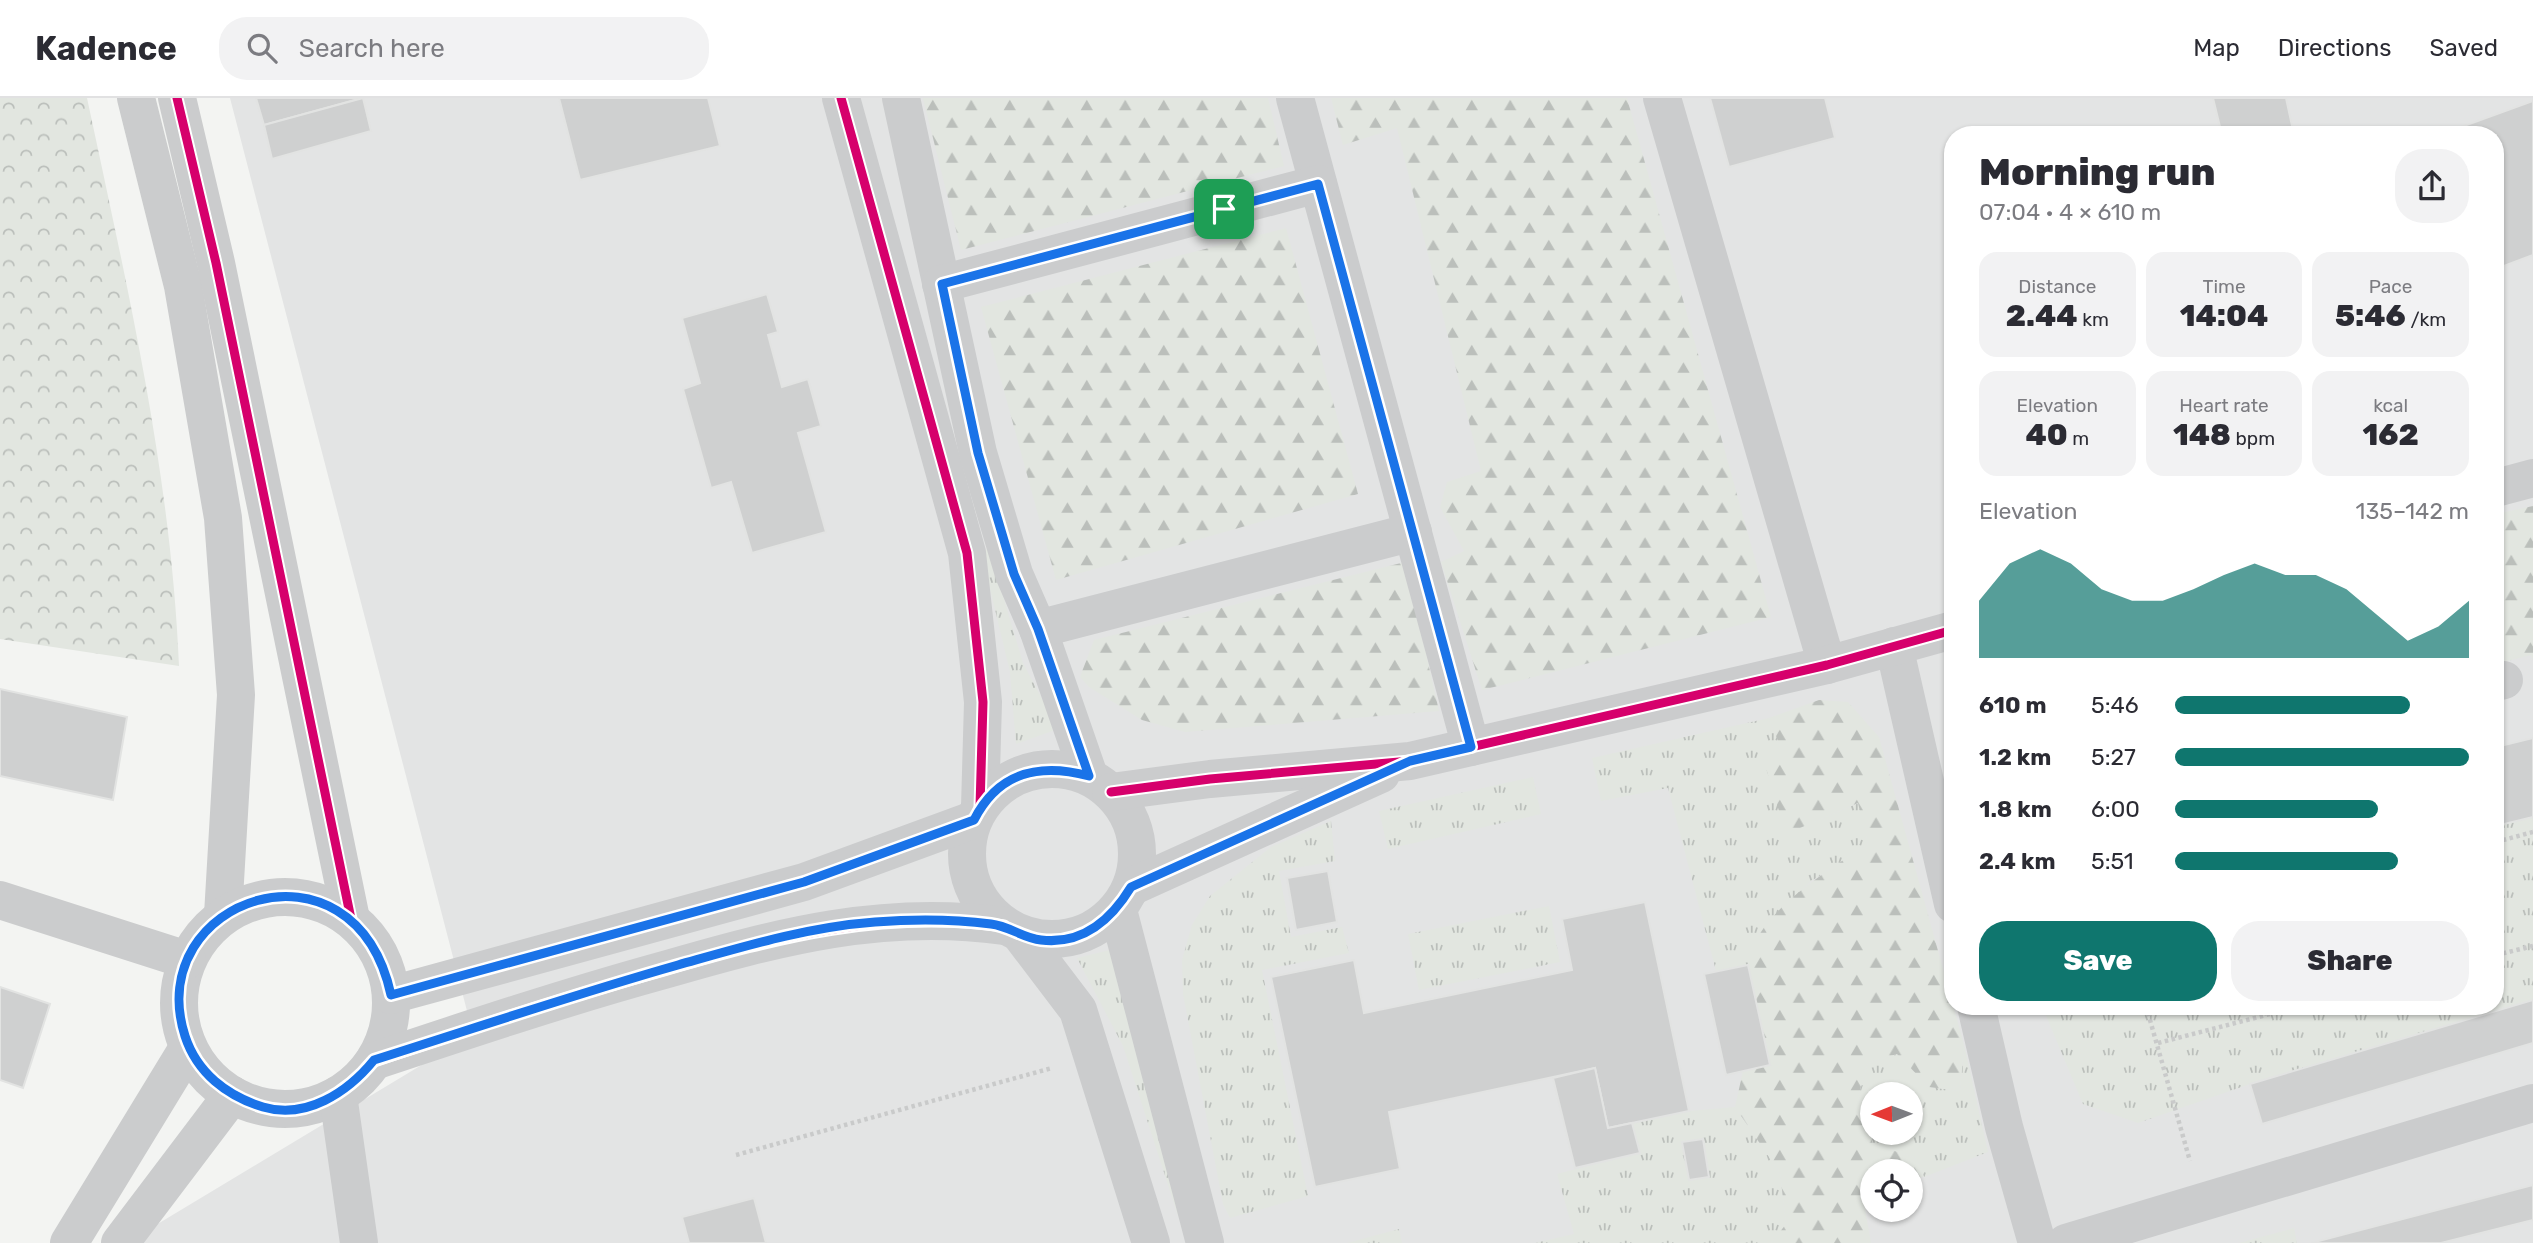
<!DOCTYPE html>
<html lang="en">
<head>
<meta charset="utf-8">
<style>
	:root { --surface:#fff; --page:#f2f2f3; --text:#2b2b33; --muted:#7c7c81; --line:#e1e1e2; --accent:#0f766e }
	body { margin:0; font-family:Rubik,sans-serif; background:var(--page); color:var(--text); height:100vh; display:flex; flex-direction:column; font-size:26px; white-space:nowrap }
	* { box-sizing:border-box; margin:0 }
	p { font-size:23px; color:var(--muted) }
	.icon { flex:none; width:38px; height:38px; fill:none; stroke:currentColor; stroke-width:2; stroke-linecap:round; stroke-linejoin:round }
	.map { position:relative; flex:1; overflow:hidden }
	.details { position:absolute; left:1944px; top:28px; width:560px; height:889px; display:flex; flex-direction:column; background:var(--surface); border-radius:28px; box-shadow:0 2px 5px #0004 }
	.details>* { flex:none }
	.needle { width:46px; rotate:269deg }
	.buttons { position:absolute; left:1860px; top:984px; display:grid; gap:14px }
	.buttons a { display:grid; place-items:center; width:63px; height:63px; border-radius:50%; background:var(--surface); box-shadow:0 2px 5px #0004; font-size:35px }
	.pin { position:absolute; display:grid; place-items:center; width:60px; height:60px; color:#fff; margin:-30px; border-radius:14px; box-shadow:0 4px 10px #0006 }
	.round { display:grid; place-items:center; flex:none; width:74px; height:74px; border-radius:28px; background:var(--page) }
	.overview { display:flex; align-items:center; justify-content:space-between; height:119px; padding:0 35px }
	h1 { font-size:38px; font-weight:800; line-height:52px }
	.stats { display:grid; grid-template-columns:repeat(3,1fr); gap:10px; height:119px; padding:7px 35px }
	.stats div { display:grid; align-content:center; border-radius:18px; background:var(--page); text-align:center }
	.stats b { font-size:30px; font-weight:800 }
	.stats small { font-size:19px; font-weight:400 }
	.stats p { font-size:19px }
	.chart { height:196px; padding:14px 35px }
	.chart p { display:flex; justify-content:space-between }
	.chart svg { width:100%; height:126px; margin-top:7px; fill:var(--accent); opacity:.7 }
	.action { display:flex; gap:14px; margin-top:auto; padding:14px 35px }
	.action a { flex:1; height:80px; border-radius:28px; background:var(--accent); color:#fff; font-size:28px; font-weight:800; line-height:80px; text-align:center }
	.action a+a { background:var(--page); color:var(--text) }
	ul { padding:0 35px; list-style:none; font-size:23px }
	li { display:grid; grid-template-columns:112px 84px 1fr; align-items:center; height:52px }
	li i { height:18px; border-radius:9px; background:var(--accent) }
	header { display:flex; align-items:center; gap:42px; box-sizing:border-box; height:98px; padding:0 35px; background:var(--surface); border-bottom:2px solid var(--line) }
	header strong { font-size:33px }
	nav { display:flex; gap:38px; margin-inline-start:auto; font-size:24px }
	.search { width:490px; height:63px; background:var(--page); display:flex; align-items:center; gap:18px; box-sizing:border-box; padding:0 24px; border-radius:28px; color:var(--muted); font-size:26px }
	.map>svg:first-child { display:block }
</style>
</head>
<body>
<header>
<strong>Kadence</strong>
<div class="search"><svg class="icon" aria-label="search" viewBox="0 0 24 24"><circle cx="10" cy="10" r="6"/><path d="M15 15l6 6"/></svg>Search here</div>
<nav><a>Map</a><a>Directions</a><a>Saved</a></nav>
</header>
<div class="map">
<svg width="2533" height="1145" viewBox="0 0 2533 1145">
	<defs>
		<pattern id="grass-tufts" width="24" height="20" patternUnits="userSpaceOnUse" patternTransform="scale(1.75)"><rect width="24" height="20" fill="#e2e6e0"/><path d="M3 7l-1-3M5 7V3M7 7l1-3M15 17l-1-3M17 17v-4M19 17l1-3" fill="none" stroke="#bbbfbb"/></pattern>
		<pattern id="forest-firs" width="22" height="20" patternUnits="userSpaceOnUse" patternTransform="scale(1.75)"><rect width="22" height="20" fill="#e2e6e0"/><path d="M5 1l3.5 6h-7zM16 11l3.5 6h-7z" fill="#bbbfbb"/></pattern>
		<pattern id="park-crowns" width="20" height="18" patternUnits="userSpaceOnUse" patternTransform="scale(1.75)"><rect width="20" height="18" fill="#e2e6e0"/><path d="M2 6a3 3 0 1 1 6 0M12 15a3 3 0 1 1 6 0" fill="none" stroke="#bbbfbb"/></pattern>
	</defs>
	<rect width="100%" height="100%" fill="#f3f4f2"/>
	<path fill="#e3e4e4" fill-rule="evenodd" d="M 230,0 L 2533,0 L 2533,1145 L 135,1145 L 141,1136 L 473,936 ZM 1953,37 L 2496,37 L 2496,908 L 1953,908 ZM 1872,996 L 1911,996 L 1911,1034 L 1872,1034 ZM 1872,1073 L 1911,1073 L 1911,1111 L 1872,1111 Z"/>
	<g fill="url(#grass-tufts)" fill-rule="evenodd">
		<polygon points="989,451 1023,565 1058,631 1016,646 1010,574 981,453"/>
		<polygon points="1769,620 1780,648 1787,735 1859,705 1868,746 1810,784 1759,836 1748,867 1716,873 1668,690 1601,703 1592,660"/>
		<polygon points="1533,679 1541,716 1388,751 1379,713"/>
		<polygon points="2533,719 2533,902 2250,986 2138,1025 2083,1006 2042,908 2496,908 2496,728"/>
		<polygon points="1331,723 1335,763 1279,773 1291,839 1342,829 1349,855 1262,872 1308,1098 1230,1120 1223,1106 1183,896 1182,862 1192,827 1210,798 1271,749"/>
		<polygon points="1549,808 1560,864 1419,892 1408,836"/>
		<polygon points="1126,848 1182,1130 1123,948 1077,860"/>
		<path d="M 1964,947 L 1988,1054 L 1924,1079 L 1916,1060 L 1873,1046 L 1858,999 L 1868,965 L 1897,956 L 1929,989 L 1960,993 ZM 1872,996 L 1911,996 L 1911,1034 L 1872,1034 Z"/>
		<polygon points="1735,1009 1780,1075 1786,1126 1771,1145 1535,1145 1574,1136 1557,1076 1639,1055 1632,1025 1689,1013"/>
		<polygon points="2294,1130 2297,1145 2239,1145"/>
		<polygon points="1399,1131 1402,1145 1347,1145"/>
	</g>
	<g fill="url(#forest-firs)">
		<polygon points="923,0 1268,0 1284,68 961,152"/>
		<polygon points="1331,0 1627,0 1771,519 1482,592 1441,464 1464,453 1440,409 1447,384 1481,373 1397,30 1343,47"/>
		<polygon points="1286,130 1358,396 1056,482 981,209"/>
		<polygon points="2533,408 2533,562 2531,557 2496,566 2496,416"/>
		<polygon points="1405,464 1439,613 1185,634 1142,622 1089,589 1080,579 1094,542"/>
		<path d="M 1819,602 L 1848,604 L 1879,639 L 1964,947 L 1960,993 L 1929,989 L 1897,956 L 1868,965 L 1858,999 L 1873,1046 L 1916,1060 L 1924,1079 L 1911,1080 L 1911,1073 L 1872,1073 L 1872,1086 L 1861,1088 L 1871,1145 L 1771,1145 L 1786,1126 L 1780,1075 L 1735,1009 L 1743,973 L 1770,967 C 1765,946 1747,882 1748,866 C 1754,816 1830,771 1868,746 L 1858,705 L 1786,736 L 1766,670 L 1780,648 L 1769,620 Z"/>
	</g>
	<path fill="url(#park-crowns)" d="M 0,0 L 87,0 C 127,188 171,375 179,568 L 0,541 Z"/>
	<g fill="#cfd0d0" stroke="#e2e3e2" stroke-width="2">
		<polygon points="256,0 362,0 264,27"/>
		<polygon points="363,0 371,33 272,61 264,27"/>
		<polygon points="559,0 708,0 720,48 580,82"/>
		<polygon points="1710,0 1825,0 1835,40 1729,69"/>
		<polygon points="2213,0 2286,0 2294,37 2222,37"/>
		<polygon points="2533,3 2533,157 2496,171 2496,37 2439,37"/>
		<polygon points="767,196 778,234 768,237 782,289 808,281 821,328 798,335 826,434 752,455 731,384 711,390 683,291 700,285 682,220"/>
		<polygon points="0,591 127,619 113,702 0,678"/>
		<polygon points="2533,640 2533,719 2496,728 2496,649"/>
		<polygon points="1328,773 1337,824 1296,832 1287,780"/>
		<polygon points="1645,804 1689,1013 1608,1030 1595,970 1389,1014 1400,1071 1315,1089 1271,879 1354,862 1364,915 1572,872 1562,821"/>
		<polygon points="1748,867 1770,967 1726,977 1704,876"/>
		<polygon points="0,889 50,906 23,990 0,982"/>
		<polygon points="2533,902 2533,945 2262,1026 2250,986"/>
		<polygon points="1595,970 1608,1030 1632,1025 1640,1055 1575,1070 1553,980"/>
		<polygon points="1703,1041 1709,1079 1689,1082 1682,1044"/>
		<polygon points="2533,1087 2533,1122 2441,1145 2311,1145"/>
		<polygon points="754,1100 766,1145 689,1145 682,1119"/>
	</g>
	<g fill="none" stroke-linecap="round" stroke-linejoin="round">
		<g stroke="#c9caca" stroke-width="4.5" stroke-dasharray="3.5 3.5" stroke-linecap="butt">
			<polyline points="2496,744 2533,734"/>
			<polyline points="2496,857 2533,848"/>
			<polyline points="2146,908 2190,1063"/>
			<polyline points="2264,908 2267,917"/>
			<polyline points="2158,945 2301,908"/>
			<polyline points="736,1057 1052,970"/>
		</g>
		<g stroke="#cbcccd" stroke-width="38">
			<polyline points="136,0 183,188 223,420 236,597 223,817"/>
			<polyline points="177,0 216,165 351,821"/>
			<polyline points="841,0 967,455 983,604 980,709"/>
			<polyline points="901,0 978,355 1014,476 1038,531 1089,678"/>
			<polyline points="1295,0 1471,649"/>
			<polyline points="1662,0 1827,567"/>
			<polyline points="941,186 1318,86"/>
			<polyline points="2496,390 2533,380"/>
			<polyline points="1038,531 1413,434"/>
			<polyline points="1894,548 1953,806"/>
			<polyline points="2496,584 2504,582"/>
			<circle cx="1052" cy="756" r="85"/>
			<polyline points="1111,694 1210,681 1410,663 1827,567 1953,532"/>
			<polyline points="1131,789 1381,676"/>
			<circle cx="285" cy="905" r="106"/>
			<polyline points="0,802 187,862"/>
			<polyline points="1118,812 1205,1145"/>
			<polyline points="1021,837 1078,912 1151,1145"/>
			<polyline points="391,897 804,784 973,722"/>
			<polyline points="1976,908 2004,1029 2037,1145"/>
			<path d="M 374,963 C 470,931 566,899 664,872 C 778,839 884,811 1004,828"/>
			<polyline points="338,997 359,1145"/>
			<polyline points="69,1145 188,950"/>
			<polyline points="120,1145 232,997"/>
			<polyline points="2066,1145 2533,1005"/>
		</g>
		<g stroke="#fff" stroke-width="13">
			<g id="cycleway">
				<polyline points="177,0 216,165 351,821"/>
				<polyline points="841,0 967,455 983,604 980,709"/>
				<polyline points="1111,694 1210,681 1410,663 1827,567 1953,532"/>
				<path d="M 374,963 C 470,931 566,899 664,872 C 778,839 884,811 1004,828"/>
			</g>
		</g>
		<use href="#cycleway" stroke="#d6006c" stroke-width="9"/>
	</g>
	<g fill="none" stroke-linecap="round" stroke-linejoin="round">
		<g stroke="#fff" stroke-width="14">
			<path id="route" d="M 1318,86 L 1471,649 L 1410,663 L 1131,789 C 1111,822 1083,847 1041,842 C 1023,840 1009,828 991,826 C 952,821 914,821 875,824 C 807,829 742,849 678,867 C 576,896 475,930 374,962 C 348,994 306,1022 263,1009 C 227,998 197,975 185,938 C 141,800 354,728 391,897 L 804,784 L 974,722 C 999,673 1040,665 1089,678 L 1038,531 L 1014,476 L 978,355 L 942,186 Z"/>
		</g>
		<use href="#route" stroke="#1a73e8" stroke-width="9"/>
	</g>
</svg>
<div class="buttons">
<a><svg class="needle" viewBox="-14 -14 28 28"><path d="M0-13l5 13h-10z" fill="#e53935"/><path d="M0 13l5-13h-10z" fill="#7c7c81"/></svg></a>
<a><svg class="icon" aria-label="locate" viewBox="0 0 24 24"><circle cx="12" cy="12" r="6"/><path d="M12 2v4M12 18v4M2 12h4M18 12h4"/></svg></a>
</div>
<div class="pin" style="left:1224px;top:111px;background:#1e9e55"><svg class="icon" aria-label="arrive" viewBox="0 0 24 24"><path d="M6 21V4h12l-3 4 3 4H6"/></svg></div>
<section class="details">
<div class="overview"><div><h1>Morning run</h1><p>07:04 · 4 × 610 m</p></div><a class="round"><svg class="icon" aria-label="share" viewBox="0 0 24 24"><path d="M12 15V3M7 8l5-5 5 5M5 13v7h14v-7"/></svg></a></div>
<div class="stats">
<div><p>Distance</p><b>2.44<small> km</small></b></div>
<div><p>Time</p><b>14:04</b></div>
<div><p>Pace</p><b>5:46<small> /km</small></b></div>
</div>
<div class="stats">
<div><p>Elevation</p><b>40<small> m</small></b></div>
<div><p>Heart rate</p><b>148<small> bpm</small></b></div>
<div><p>kcal</p><b>162</b></div>
</div>
<div class="chart"><p><span>Elevation</span>135–142 m</p>
<svg viewBox="0 0 160 44" preserveAspectRatio="none"><path d="M0 44V24L10 11L20 6L30 11L40 20L50 24L60 24L70 20L80 15L90 11L100 15L110 15L120 20L130 29L140 38L150 33L160 24V44z"/></svg>
</div>
<ul>
<li><b>610 m</b>5:46<i style="width:80%"></i></li>
<li><b>1.2 km</b>5:27<i style="width:100%"></i></li>
<li><b>1.8 km</b>6:00<i style="width:69%"></i></li>
<li><b>2.4 km</b>5:51<i style="width:76%"></i></li>
</ul>
<div class="action"><a>Save</a><a>Share</a></div>
</section>
</div>
</body>
</html>
